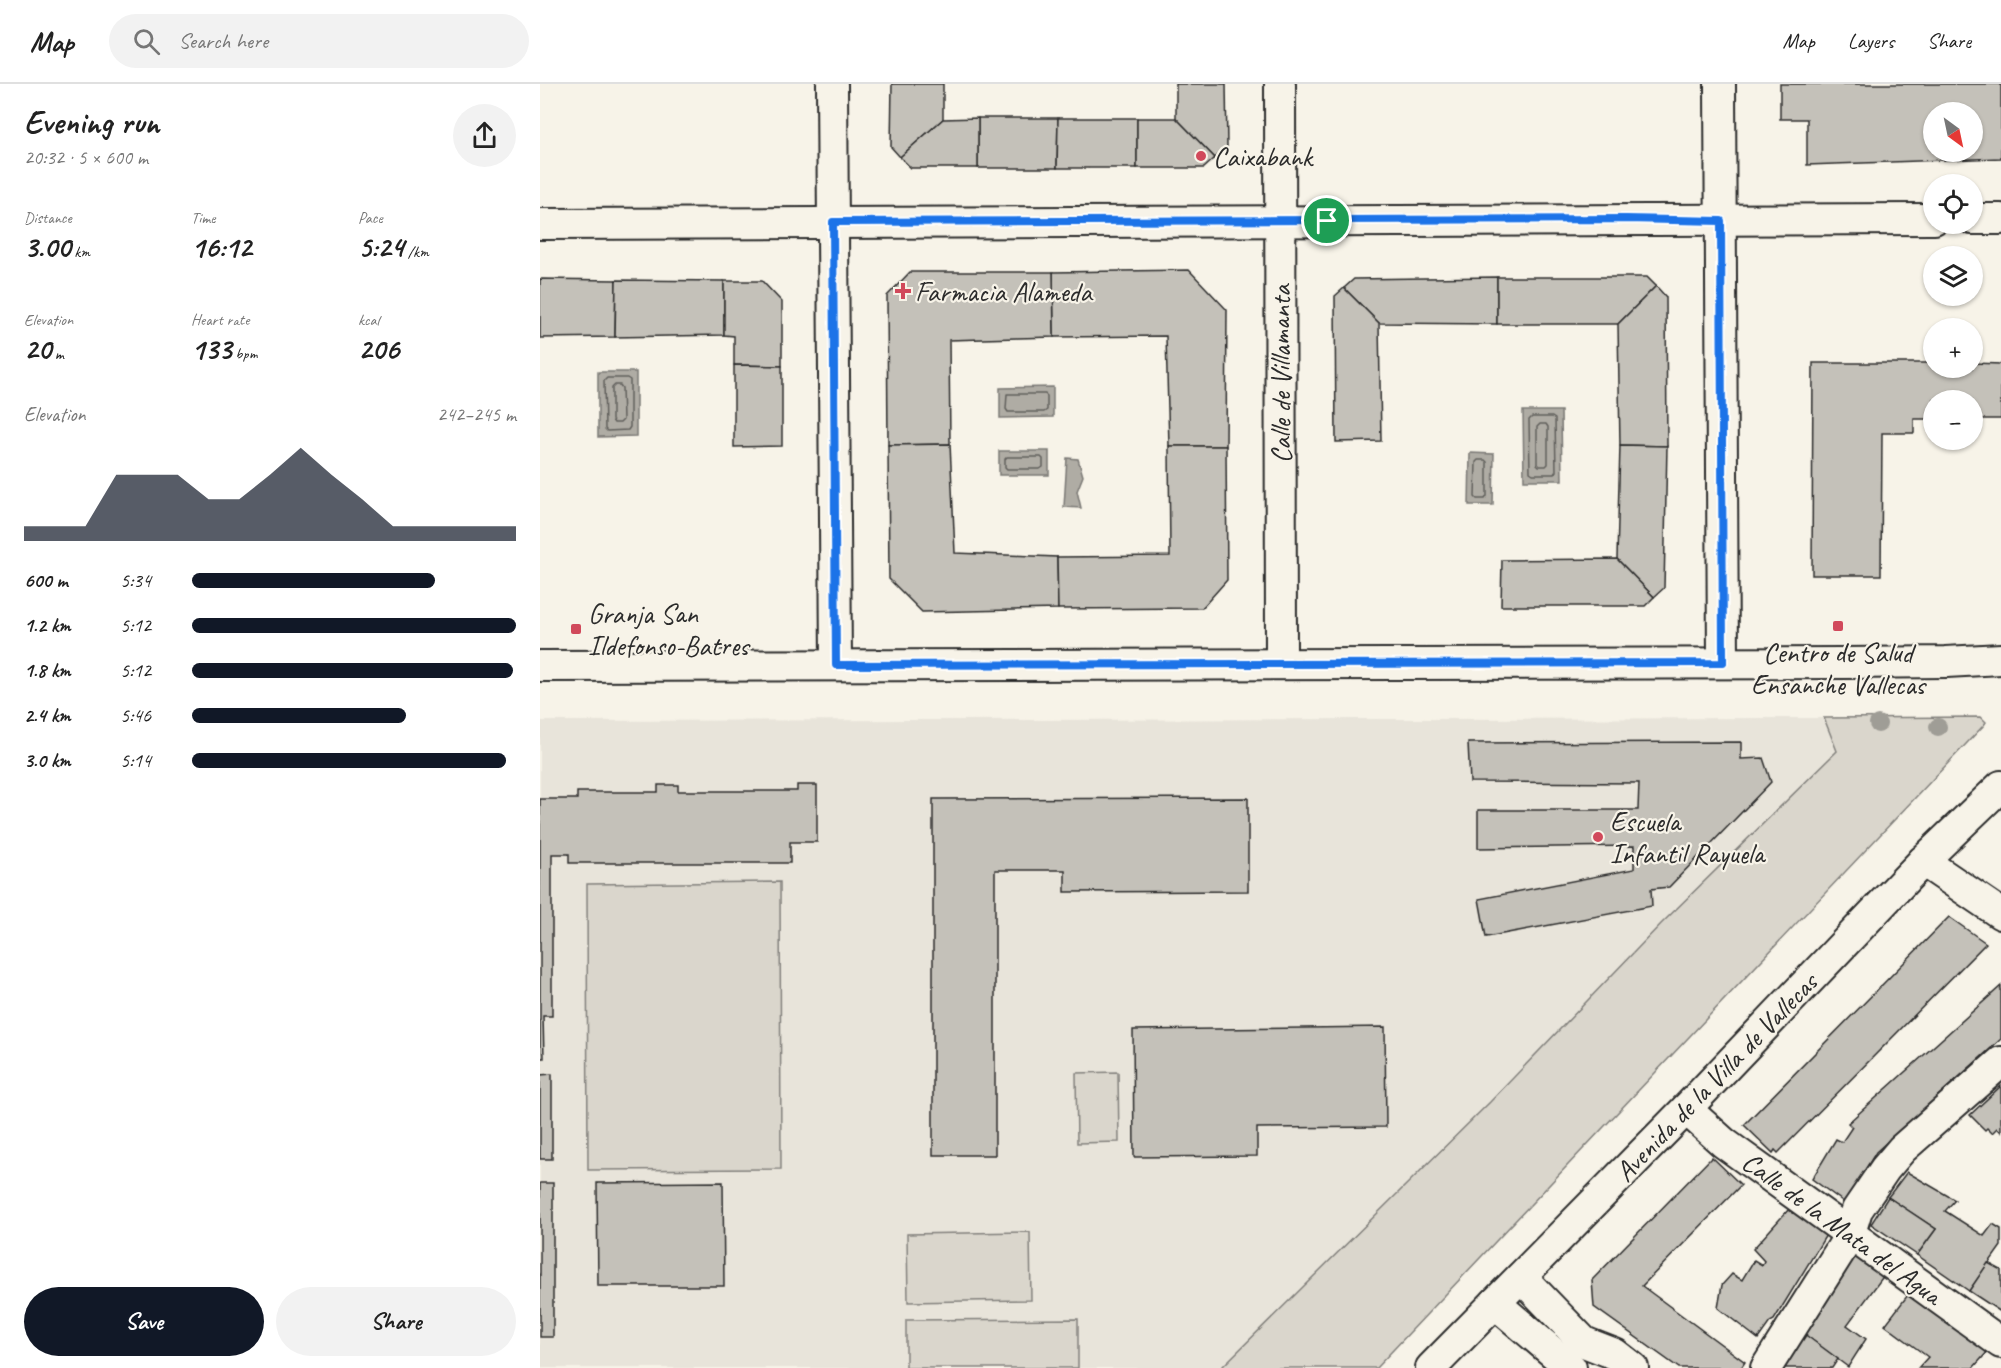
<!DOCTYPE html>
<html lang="en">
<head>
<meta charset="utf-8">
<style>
	:root { --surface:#fff; --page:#f2f2f2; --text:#222; --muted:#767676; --line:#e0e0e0; --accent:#111827 }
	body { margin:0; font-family:Caveat,sans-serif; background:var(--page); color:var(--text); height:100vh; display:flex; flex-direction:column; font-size:22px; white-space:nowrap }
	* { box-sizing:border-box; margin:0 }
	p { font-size:20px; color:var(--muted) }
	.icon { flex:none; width:33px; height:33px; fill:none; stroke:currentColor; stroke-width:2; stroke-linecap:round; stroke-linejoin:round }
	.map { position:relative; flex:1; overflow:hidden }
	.side { display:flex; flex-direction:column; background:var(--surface); width:540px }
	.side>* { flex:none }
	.needle { width:39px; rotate:147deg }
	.tools { position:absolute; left:1383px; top:18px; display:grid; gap:12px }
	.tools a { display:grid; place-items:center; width:60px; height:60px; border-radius:50%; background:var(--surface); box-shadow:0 2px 4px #0004; font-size:30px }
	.pin { position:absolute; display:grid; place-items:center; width:51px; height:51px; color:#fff; margin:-26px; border:3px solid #fff; border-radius:50%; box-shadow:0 2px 6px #0007 }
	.round { display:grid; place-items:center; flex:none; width:63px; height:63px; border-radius:32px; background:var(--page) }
	.overview { display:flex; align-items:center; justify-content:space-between; height:102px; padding:0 24px }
	h1 { font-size:33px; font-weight:700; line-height:45px }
	.metrics { display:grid; grid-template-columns:repeat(3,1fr); gap:9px; height:102px; padding:6px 24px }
	.metrics div { display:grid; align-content:center }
	.metrics b { font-size:30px; font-weight:700 }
	.metrics small { font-size:16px; font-weight:400 }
	.metrics p { font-size:16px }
	.chart { height:168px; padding:12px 24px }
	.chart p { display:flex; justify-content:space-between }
	.chart svg { width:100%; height:108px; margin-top:6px; fill:var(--accent); opacity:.7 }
	.action { display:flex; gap:12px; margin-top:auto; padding:12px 24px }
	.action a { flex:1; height:69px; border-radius:36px; background:var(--accent); color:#fff; font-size:24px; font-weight:700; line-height:69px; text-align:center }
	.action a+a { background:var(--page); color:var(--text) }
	ul { padding:0 24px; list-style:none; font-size:20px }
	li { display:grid; grid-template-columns:96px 72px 1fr; align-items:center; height:45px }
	li i { height:15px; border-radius:8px; background:var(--accent) }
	header { display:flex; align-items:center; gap:36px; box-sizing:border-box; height:84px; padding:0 30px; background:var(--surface); border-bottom:2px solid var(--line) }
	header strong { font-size:28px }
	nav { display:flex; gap:33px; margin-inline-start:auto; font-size:21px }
	.search { width:420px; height:54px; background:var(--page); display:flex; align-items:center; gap:15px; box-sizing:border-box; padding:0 21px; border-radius:33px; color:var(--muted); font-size:22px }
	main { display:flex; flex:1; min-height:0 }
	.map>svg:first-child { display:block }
</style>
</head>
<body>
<header>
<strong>Map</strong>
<div class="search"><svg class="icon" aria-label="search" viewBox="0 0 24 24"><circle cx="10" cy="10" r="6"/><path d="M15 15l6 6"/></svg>Search here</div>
<nav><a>Map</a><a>Layers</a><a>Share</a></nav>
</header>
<main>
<section class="side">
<div class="overview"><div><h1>Evening run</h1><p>20:32 · 5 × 600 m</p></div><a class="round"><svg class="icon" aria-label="share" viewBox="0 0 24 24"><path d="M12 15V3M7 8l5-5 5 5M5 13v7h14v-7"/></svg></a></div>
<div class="metrics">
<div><p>Distance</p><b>3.00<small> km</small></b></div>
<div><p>Time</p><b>16:12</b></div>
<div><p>Pace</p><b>5:24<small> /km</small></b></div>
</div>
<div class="metrics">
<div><p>Elevation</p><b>20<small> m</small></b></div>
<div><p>Heart rate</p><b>133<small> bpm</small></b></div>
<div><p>kcal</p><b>206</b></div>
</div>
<div class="chart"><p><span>Elevation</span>242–245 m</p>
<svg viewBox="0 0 160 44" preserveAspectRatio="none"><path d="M0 44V38L10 38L20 38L30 17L40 17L50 17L60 27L70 27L80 17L90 6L100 17L110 27L120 38L130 38L140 38L150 38L160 38V44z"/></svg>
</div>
<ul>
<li><b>600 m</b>5:34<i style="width:75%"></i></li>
<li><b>1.2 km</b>5:12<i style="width:100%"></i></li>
<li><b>1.8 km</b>5:12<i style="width:99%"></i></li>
<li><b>2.4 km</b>5:46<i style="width:66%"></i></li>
<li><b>3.0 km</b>5:14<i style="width:97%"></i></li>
</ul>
<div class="action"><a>Save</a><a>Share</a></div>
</section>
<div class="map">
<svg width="1461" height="1284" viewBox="0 0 1461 1284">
	<rect width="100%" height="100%" fill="#f7f3e8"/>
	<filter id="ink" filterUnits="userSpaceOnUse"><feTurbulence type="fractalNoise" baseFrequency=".0167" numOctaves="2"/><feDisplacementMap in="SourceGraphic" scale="12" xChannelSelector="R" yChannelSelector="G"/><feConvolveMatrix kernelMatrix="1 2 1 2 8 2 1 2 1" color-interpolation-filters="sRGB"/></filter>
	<g filter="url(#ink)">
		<polygon fill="#e8e4da" points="1284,634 1297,666 1121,840 950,1018 681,1284 0,1284 0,637"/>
		<g fill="#dad6cc" stroke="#82807c" stroke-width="1.5">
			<polygon points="1441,633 1446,638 1444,641 836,1284 681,1284 950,1018 1121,840 1297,667 1284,634"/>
			<polygon points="240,798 241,1085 48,1086 47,800"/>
			<polygon points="578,988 579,1058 537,1059 536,989"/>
			<polygon points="490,1148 491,1216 368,1218 367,1150"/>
			<polygon points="538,1235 538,1284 366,1284 366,1236"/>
		</g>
		<g fill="#afaca4" stroke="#7a7874" stroke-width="1.5">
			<polygon points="58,288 96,288 96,352 58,353"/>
			<polygon points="513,303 513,333 460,334 460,304"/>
			<polygon points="983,327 1021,327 1022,396 984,396"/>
			<rect x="459" y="367" width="50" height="24"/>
			<polygon points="930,369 954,370 953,421 929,421"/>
			<polygon points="527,374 538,375 543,392 537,407 541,424 524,423"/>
		</g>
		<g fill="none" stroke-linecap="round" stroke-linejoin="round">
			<g stroke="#605f5b" stroke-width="1.5">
				<polygon points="67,294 87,294 90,296 90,343 88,346 67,347 65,345 64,297"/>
				<polygon points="75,301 80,301 82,304 83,336 80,339 74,339 72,336 72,304"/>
				<polygon points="467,310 505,310 507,312 507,326 504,328 468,328 466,325"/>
				<polygon points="992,333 1012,333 1015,335 1016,387 1014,390 993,390 990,388 989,336"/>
				<polygon points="1000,340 1006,340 1008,343 1008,380 1006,382 999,382 997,380 997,343"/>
				<polygon points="467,373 501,373 503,375 503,383 500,385 467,385 465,383 465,375"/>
				<polygon points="938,376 945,376 947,378 947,412 945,415 937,415 935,413 936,378"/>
			</g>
		</g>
		<g fill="#c4c1b9" stroke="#2b2b2b" stroke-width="1.5" fill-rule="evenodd">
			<polygon points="352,0 403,0 403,35 360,73 351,63"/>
			<polygon points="636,0 686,0 687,63 675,74 636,34"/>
			<path d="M 1240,0 L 1461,0 L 1461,74 L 1267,81 L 1267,35 L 1240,35 ZM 1394,28 L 1432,28 L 1432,68 L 1394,68 Z"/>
			<polygon points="438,34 518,34 517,84 438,84"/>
			<polygon points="438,34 438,84 371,84 360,73 403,35"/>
			<polygon points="518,34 597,34 597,84 517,84"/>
			<polygon points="597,34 636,34 675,74 664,84 597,84"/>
			<polygon points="649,186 687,226 686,362 629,362 626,252 514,253 513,188"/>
			<polygon points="370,188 513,188 514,253 409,256 410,360 348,361 347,212"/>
			<polygon points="957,193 957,240 839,239 804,204 814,195"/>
			<polygon points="957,193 1107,193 1116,202 1078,240 957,240"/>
			<polygon points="0,195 76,196 75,253 0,254"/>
			<polygon points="76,196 184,197 184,251 75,253"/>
			<polygon points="184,197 222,197 242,218 242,282 194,281 194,252 184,251"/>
			<polygon points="1116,202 1126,213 1127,362 1080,361 1078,240"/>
			<polygon points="804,204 839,239 841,357 796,358 795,212"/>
			<polygon points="1273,279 1394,279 1394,284 1432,284 1432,279 1461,280 1461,335 1432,335 1432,316 1394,316 1394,335 1374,335 1374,349 1342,349 1341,491 1272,491"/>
			<polygon points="194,281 242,282 242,362 194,363"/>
			<polygon points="410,360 415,469 517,473 518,525 382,528 349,495 348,361"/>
			<polygon points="1080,361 1127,362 1124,504 1114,513 1077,475"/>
			<polygon points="629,362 686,362 687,496 662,524 518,525 517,473 630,472"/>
			<polygon points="1077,475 1114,513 1105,522 961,522 962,476"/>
			<polygon points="1201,658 1201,675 1223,674 1231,698 1129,803 1111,805 1112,822 946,853 939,815 1094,785 1094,762 938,764 938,726 1098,726 1099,699 930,698 928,659"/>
			<polygon points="118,701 138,701 138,707 257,707 257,701 277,701 277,758 250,758 250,779 29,779 29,770 12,770 12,932 3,932 4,974 0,974 0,715 37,715 37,708 118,708"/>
			<polygon points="708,714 708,807 525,808 525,786 455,786 455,1071 393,1071 393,715"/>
			<polygon points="1409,833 1446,859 1238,1069 1235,1066 1233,1069 1204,1041"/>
			<polygon points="1461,902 1461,955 1336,1068 1305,1119 1272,1095 1296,1055 1302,1058 1312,1043 1308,1039"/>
			<polygon points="845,943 846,1043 717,1044 717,1072 594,1073 593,946"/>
			<polygon points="12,990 12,1075 0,1075 0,991"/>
			<polygon points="1461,1002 1461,1048 1457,1044 1452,1049 1447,1044 1445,1046 1430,1031"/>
			<polygon points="1172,1073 1201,1101 1102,1202 1205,1278 1201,1284 1139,1284 1054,1223 1052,1196"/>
			<polygon points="1367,1088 1415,1116 1405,1127 1444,1152 1453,1140 1461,1145 1461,1162 1429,1207 1377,1171 1396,1145 1348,1113"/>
			<polygon points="183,1098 184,1202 58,1202 57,1099"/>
			<rect x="0" y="1099" width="13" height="154"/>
			<polygon points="1348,1113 1396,1145 1377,1171 1331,1140"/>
			<polygon points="1249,1125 1286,1151 1234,1236 1230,1238 1218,1255 1178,1224 1182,1201 1192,1190 1202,1196 1214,1176 1222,1181 1224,1177 1213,1165"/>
			<polygon points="1316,1170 1345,1190 1307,1241 1326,1255 1308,1283 1265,1251"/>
			<polygon points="1448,1179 1461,1186 1461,1228 1429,1207"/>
			<polygon points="1371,1207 1450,1265 1433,1284 1378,1284 1388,1273 1345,1241"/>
			<polygon points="1263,1249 1298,1275 1292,1284 1240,1284"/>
		</g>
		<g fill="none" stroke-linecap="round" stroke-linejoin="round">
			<g stroke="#2b2b2b" stroke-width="34">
				<g id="street">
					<polyline points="292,0 296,581"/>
					<polyline points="740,0 741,579"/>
					<polyline points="1180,0 1183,579"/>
					<polyline points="1432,135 1461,135"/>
					<polyline points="0,140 1394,135"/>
					<polyline points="0,582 1304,579 1406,578 1461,575"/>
					<polyline points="1383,777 1461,830"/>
					<polyline points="1146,1025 1184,1059 1461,1259"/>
					<polyline points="981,1193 1044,1258 1075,1270 1093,1284"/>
					<polyline points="955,1219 1031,1284"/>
					<polyline points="891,1284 1146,1025 1383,777 1461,702"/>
					<polyline points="1226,1284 1302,1164 1310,1149 1317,1126 1345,1085 1362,1065 1461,978"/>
				</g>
			</g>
			<use href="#street" stroke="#f7f3e8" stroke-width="30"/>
		</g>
		<g fill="#9f9d96">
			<circle cx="1338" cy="640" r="9"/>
			<circle cx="1398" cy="643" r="9"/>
		</g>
	</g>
	<g fill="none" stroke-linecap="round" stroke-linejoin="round" filter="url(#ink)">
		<g stroke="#fff" stroke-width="12">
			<polygon id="route" points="1086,135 1181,137 1183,579 296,581 293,138"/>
		</g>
		<use href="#route" stroke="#1a73e8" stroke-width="8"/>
	</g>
	<g fill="#d1495b" stroke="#f7f3e8" stroke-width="2">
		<circle cx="661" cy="72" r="6"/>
		<path d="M360 198h6v6h6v6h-6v6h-6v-6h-6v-6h6z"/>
		<rect x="1292" y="536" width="12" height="12" rx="3"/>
		<rect x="30" y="539" width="12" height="12" rx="3"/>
		<circle cx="1058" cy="753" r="6"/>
	</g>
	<g text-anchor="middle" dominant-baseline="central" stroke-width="4.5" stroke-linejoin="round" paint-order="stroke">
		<g font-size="28" fill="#2b2b2b" stroke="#f7f3e8" text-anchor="start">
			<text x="673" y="72">Caixabank</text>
			<text x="375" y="207">Farmacia Alameda</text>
			<text x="48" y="529">Granja San<tspan x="48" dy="32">Ildefonso-Batres</tspan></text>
			<text x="1298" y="568" text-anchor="middle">Centro de Salud<tspan x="1298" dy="32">Ensanche Vallecas</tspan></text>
			<text x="1070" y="737">Escuela<tspan x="1070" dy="32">Infantil Rayuela</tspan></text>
		</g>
		<g font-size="28" fill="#2b2b2b" stroke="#f7f3e8">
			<text transform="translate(740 290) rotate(-90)">Calle de Villamanta</text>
			<text transform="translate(1176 993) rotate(-46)">Avenida de la Villa de Vallecas</text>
			<text transform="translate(1302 1144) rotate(36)">Calle de la Mata del Agua</text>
		</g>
	</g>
</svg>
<div class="tools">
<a><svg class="needle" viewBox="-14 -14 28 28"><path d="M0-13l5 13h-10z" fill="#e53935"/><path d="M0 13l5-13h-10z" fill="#767676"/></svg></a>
<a><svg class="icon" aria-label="locate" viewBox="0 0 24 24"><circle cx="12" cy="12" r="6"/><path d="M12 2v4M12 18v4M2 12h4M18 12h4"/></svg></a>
<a><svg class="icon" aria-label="layers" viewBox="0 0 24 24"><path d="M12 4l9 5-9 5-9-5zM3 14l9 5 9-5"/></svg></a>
<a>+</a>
<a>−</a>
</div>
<div class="pin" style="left:787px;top:137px;background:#1e9e55"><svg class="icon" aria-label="arrive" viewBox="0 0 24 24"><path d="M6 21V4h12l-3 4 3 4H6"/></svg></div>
</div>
</main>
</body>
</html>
